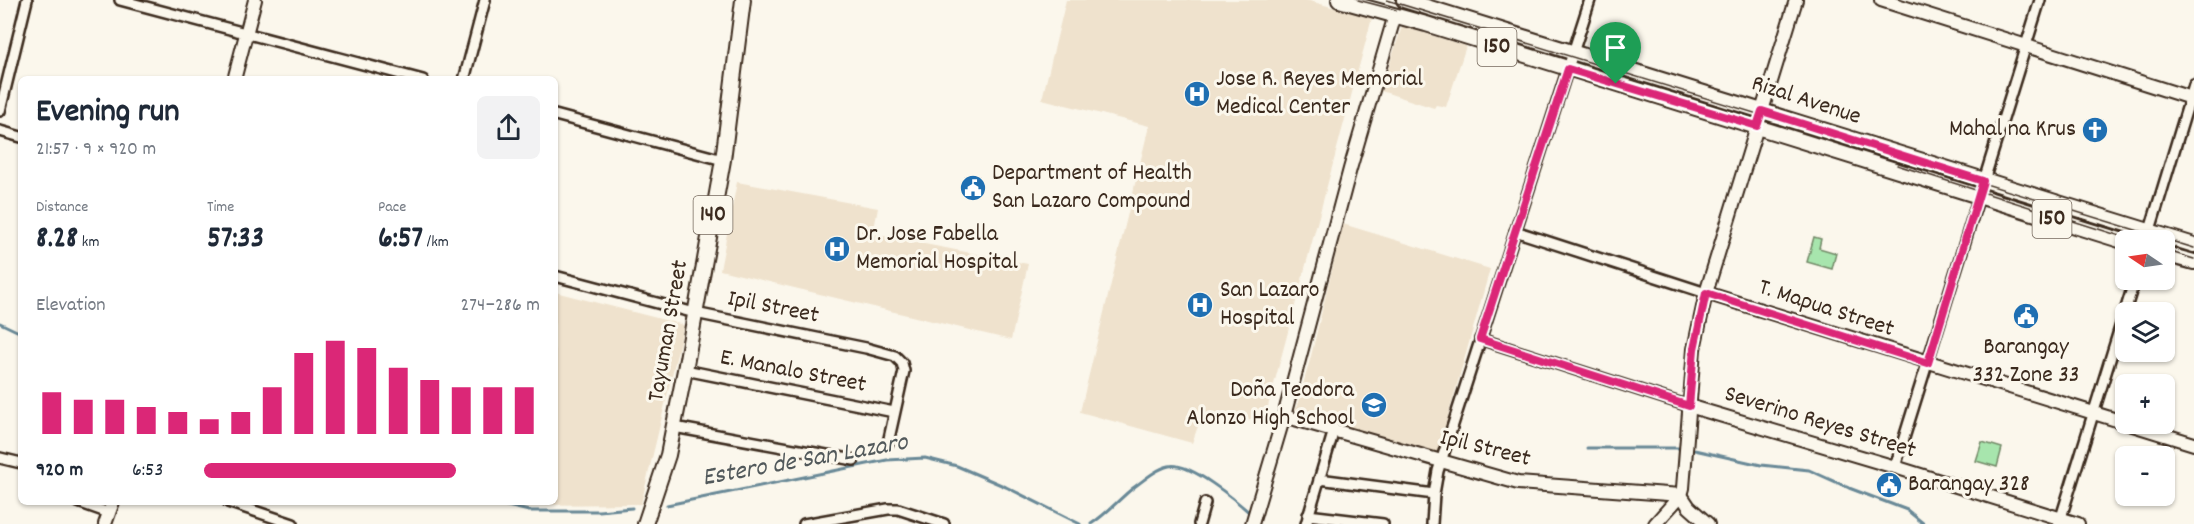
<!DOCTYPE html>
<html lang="en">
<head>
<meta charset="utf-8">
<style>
	:root { --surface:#fff; --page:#f2f2f3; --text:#1f2937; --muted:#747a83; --accent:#db2777 }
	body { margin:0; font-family:Dekko,sans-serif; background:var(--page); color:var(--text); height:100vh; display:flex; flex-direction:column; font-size:22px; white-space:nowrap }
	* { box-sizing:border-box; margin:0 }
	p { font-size:20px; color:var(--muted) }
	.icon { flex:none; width:33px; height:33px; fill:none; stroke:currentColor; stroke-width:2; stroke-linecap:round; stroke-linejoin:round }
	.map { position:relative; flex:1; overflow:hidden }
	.drawer { position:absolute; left:18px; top:76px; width:540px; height:429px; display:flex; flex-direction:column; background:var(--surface); border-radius:9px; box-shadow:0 2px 4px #0004 }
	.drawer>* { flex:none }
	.needle { width:39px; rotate:283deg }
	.controls { position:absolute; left:2115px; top:230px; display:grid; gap:12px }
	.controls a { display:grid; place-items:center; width:60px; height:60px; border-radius:9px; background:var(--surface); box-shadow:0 2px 4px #0004; font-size:30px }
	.pin { position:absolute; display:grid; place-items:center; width:51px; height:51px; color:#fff; margin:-62px -26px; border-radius:50% 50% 50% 0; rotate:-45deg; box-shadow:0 0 6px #0007 }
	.pin .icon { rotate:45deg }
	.round { display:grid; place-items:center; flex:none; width:63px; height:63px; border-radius:9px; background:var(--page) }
	.summary { display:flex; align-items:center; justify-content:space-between; height:102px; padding:0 18px }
	h1 { font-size:33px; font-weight:800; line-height:45px }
	.stats { display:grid; grid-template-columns:repeat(3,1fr); gap:9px; height:102px; padding:6px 18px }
	.stats div { display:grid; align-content:center }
	.stats b { font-size:30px; font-weight:800 }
	.stats small { font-size:16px; font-weight:400 }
	.stats p { font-size:16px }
	.chart { height:168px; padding:12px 18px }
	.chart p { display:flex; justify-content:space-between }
	.chart svg { width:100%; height:108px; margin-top:6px; stroke:var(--accent); stroke-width:6 }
	ul { padding:0 18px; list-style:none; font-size:20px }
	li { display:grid; grid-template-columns:96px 72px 1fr; align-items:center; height:45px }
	li i { height:15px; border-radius:8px; background:var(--accent) }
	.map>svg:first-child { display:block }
</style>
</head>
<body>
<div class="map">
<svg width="2194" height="524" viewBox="0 0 2194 524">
	<rect width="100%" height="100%" fill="#fbf7ec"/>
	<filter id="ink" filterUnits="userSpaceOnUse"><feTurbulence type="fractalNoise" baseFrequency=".0167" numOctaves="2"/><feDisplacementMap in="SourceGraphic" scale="12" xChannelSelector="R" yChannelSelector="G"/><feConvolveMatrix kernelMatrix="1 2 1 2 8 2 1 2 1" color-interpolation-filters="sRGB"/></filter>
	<g filter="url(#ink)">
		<g fill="#efe2cd">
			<polygon points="1066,0 1306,0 1372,18 1266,414 1244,421 1202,415 1192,443 1080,412 1149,126 1042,99"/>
			<polygon points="1402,26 1466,46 1446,107 1436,105 1434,108 1381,91"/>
			<polygon points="737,182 878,208 873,234 1028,264 1011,340 720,270"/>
			<polygon points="1343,224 1490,269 1437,455 1294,417 1311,356"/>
			<polygon points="555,292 684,325 641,504 529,505 519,503 555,502"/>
		</g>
		<g fill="#a7e5ad" stroke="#718866" stroke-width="1.5">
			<polygon points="1814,237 1821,239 1819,248 1836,253 1832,269 1807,262"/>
			<polygon points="1982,442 2002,448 1997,467 1976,461"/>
		</g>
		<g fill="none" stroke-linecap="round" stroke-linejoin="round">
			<g stroke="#698997" stroke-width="3">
				<polyline points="0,323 21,333"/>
				<polyline points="1587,448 1684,448"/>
				<polyline points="1690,449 1761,465 1809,470 1849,488 1907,510 1924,524"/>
				<polyline points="490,502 529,511 599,511 632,508"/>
				<polyline points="667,505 887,460 925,458 957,466 1006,487 1080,524"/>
				<path d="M 1091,524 C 1107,514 1118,500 1133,488 C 1144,480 1156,469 1169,466 C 1189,461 1237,501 1252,515"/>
			</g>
			<g stroke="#3b2a1e" stroke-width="14">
				<g id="street">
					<polyline points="120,0 423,80"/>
					<polyline points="464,80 485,0"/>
					<polyline points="0,111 27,0"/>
					<polyline points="555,115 723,160"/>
					<polyline points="0,131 21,137"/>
					<polyline points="1515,231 1706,293"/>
					<polyline points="2147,240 2194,85"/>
					<polyline points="555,276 695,313 866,348 895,356 902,363 904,371 888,443"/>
					<polyline points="1480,339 1689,406"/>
					<polyline points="685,370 894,412"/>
					<polyline points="674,427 854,460"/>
					<polyline points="0,458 21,463"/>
					<polyline points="1895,467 2040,0"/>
					<polyline points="1319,479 1434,494"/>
					<polyline points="78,502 109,513"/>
					<polyline points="228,502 293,524"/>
					<polyline points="1308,515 1383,524"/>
					<polyline points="804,524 888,509 898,509 944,524"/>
					<polyline points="1199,524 1205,503"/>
					<polyline points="1306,524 1334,430"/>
					<polyline points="1432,524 1434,494 1438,471 1590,0"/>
					<polyline points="2059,524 2135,279"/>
				</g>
			</g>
			<g stroke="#3b2a1e" stroke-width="16">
				<g id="secondary">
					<polyline points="1881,0 2194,99"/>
					<polyline points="234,80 255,0"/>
					<polyline points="1706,293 2194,444"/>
					<polyline points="1689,406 1895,467 2078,524"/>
					<polyline points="1284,416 1518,483 1681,495"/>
					<polyline points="1681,495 1689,507 1708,524"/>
					<polyline points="105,524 113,502"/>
					<polyline points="1252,524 1284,416 1350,169 1395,15"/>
					<polyline points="1655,524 1681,495 1683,488 1694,349 1706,293 1796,0"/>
				</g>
			</g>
			<g stroke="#3b2a1e" stroke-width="18">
				<g id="primary">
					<polyline points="1339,0 1426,24 2126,242"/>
					<polyline points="1404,0 2194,245"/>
					<polyline points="2164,254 2194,262"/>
					<polyline points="645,524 668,455 685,370 723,160 743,0"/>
				</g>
			</g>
			<use href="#street" stroke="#fbf7ec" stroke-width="9"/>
			<use href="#secondary" stroke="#fbf7ec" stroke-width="12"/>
			<use href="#primary" stroke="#fbf7ec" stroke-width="14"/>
			<g stroke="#3b2a1e" stroke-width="1.5">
				<polyline points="1358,0 1396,10"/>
				<polyline points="1387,0 2194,248"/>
				<polyline points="1897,165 2133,240"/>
				<polyline points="2164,250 2194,259"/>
			</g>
		</g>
	</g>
	<g fill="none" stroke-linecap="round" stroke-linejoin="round" filter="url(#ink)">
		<g stroke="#fff" stroke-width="12">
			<polygon id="route" points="1568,69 1757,126 1762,111 1983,181 1928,363 1706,293 1694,349 1689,406 1480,339"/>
		</g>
		<use href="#route" stroke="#db2777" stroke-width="8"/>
	</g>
	<defs>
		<g id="hospital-disc" transform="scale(1.35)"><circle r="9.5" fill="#1f6fb2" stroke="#fbf7ec"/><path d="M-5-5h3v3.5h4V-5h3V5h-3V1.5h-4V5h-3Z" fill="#fff"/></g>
		<g id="church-disc" transform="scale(1.35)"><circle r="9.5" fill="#1f6fb2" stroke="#fbf7ec"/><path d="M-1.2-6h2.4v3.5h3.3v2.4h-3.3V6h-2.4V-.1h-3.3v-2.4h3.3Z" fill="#fff"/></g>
		<g id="civic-disc" transform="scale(1.35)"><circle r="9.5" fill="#1f6fb2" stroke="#fbf7ec"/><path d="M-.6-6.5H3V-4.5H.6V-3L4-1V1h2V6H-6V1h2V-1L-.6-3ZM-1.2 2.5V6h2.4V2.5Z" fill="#fff"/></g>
		<g id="school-disc" transform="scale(1.35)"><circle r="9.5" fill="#1f6fb2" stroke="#fbf7ec"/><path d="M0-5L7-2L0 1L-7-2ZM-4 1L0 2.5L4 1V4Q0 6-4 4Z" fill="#fff"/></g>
	</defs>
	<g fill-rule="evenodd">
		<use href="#hospital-disc" x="1197" y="94"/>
		<use href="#church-disc" x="2095" y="130"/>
		<use href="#civic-disc" x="973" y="188"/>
		<use href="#hospital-disc" x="837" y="249"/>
		<use href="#hospital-disc" x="1200" y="305"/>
		<use href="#civic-disc" x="2026" y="316"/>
		<use href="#school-disc" x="1374" y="405"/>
		<use href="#civic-disc" x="1889" y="485"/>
	</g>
	<g text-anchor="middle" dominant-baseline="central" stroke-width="6" stroke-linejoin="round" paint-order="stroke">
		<g fill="#fbf7ec" stroke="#75685c" stroke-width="1.5">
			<rect x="1477.5" y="28" width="39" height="38" rx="4.5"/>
			<rect x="693.5" y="196" width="39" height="38" rx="4.5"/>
			<rect x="2032.5" y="200" width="39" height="38" rx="4.5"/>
		</g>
		<g font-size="22" font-weight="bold" fill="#3b2a1e">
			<text x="1497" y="47">150</text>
			<text x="713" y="215">140</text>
			<text x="2052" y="219">150</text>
		</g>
		<g font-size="24" fill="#3b2a1e" stroke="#fbf7ec" text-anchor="start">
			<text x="1216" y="80">Jose R. Reyes Memorial<tspan x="1216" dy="28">Medical Center</tspan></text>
			<text x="2076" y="130" text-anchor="end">Mahal na Krus</text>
			<text x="992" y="174">Department of Health<tspan x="992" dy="28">San Lazaro Compound</tspan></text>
			<text x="856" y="235">Dr. Jose Fabella<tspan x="856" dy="28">Memorial Hospital</tspan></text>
			<text x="1220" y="291">San Lazaro<tspan x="1220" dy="28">Hospital</tspan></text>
			<text x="2026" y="348" text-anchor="middle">Barangay<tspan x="2026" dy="28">332 Zone 33</tspan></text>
			<text x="1354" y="391" text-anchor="end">Doña Teodora<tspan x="1354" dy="28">Alonzo High School</tspan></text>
			<text x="1908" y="485">Barangay 328</text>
		</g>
		<g font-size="24" fill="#3b2a1e" stroke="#fbf7ec">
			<text transform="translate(1806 101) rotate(18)">Rizal Avenue</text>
			<text transform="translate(773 308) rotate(11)">Ipil Street</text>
			<text transform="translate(1826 309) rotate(18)">T. Mapua Street</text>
			<text transform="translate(669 331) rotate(-80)">Tayuman Street</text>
			<text transform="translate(793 372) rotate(11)">E. Manalo Street</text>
			<text transform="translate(1820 423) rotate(17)">Severino Reyes Street</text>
			<text transform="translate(1485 449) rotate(14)">Ipil Street</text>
		</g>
		<g font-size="26" font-style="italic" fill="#52595b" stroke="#fbf7ec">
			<text transform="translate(805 461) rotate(-10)">Estero de San Lazaro</text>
		</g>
	</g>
</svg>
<div class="controls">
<a><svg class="needle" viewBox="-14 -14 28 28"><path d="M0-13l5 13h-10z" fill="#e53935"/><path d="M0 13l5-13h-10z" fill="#747a83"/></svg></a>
<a><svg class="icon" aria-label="layers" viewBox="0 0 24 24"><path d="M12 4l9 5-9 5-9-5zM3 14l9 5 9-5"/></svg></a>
<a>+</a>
<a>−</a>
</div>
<div class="pin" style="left:1616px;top:84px;background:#1e9e55"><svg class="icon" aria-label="arrive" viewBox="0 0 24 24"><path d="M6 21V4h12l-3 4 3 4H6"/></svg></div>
<section class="drawer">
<div class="summary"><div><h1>Evening run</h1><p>21:57 · 9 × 920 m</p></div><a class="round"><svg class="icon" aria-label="share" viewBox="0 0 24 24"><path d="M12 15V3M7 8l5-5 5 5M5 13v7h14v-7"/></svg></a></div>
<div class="stats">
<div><p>Distance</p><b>8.28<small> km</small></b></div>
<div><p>Time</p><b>57:33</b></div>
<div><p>Pace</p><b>6:57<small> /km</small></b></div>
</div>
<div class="chart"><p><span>Elevation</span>274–286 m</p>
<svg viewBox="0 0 160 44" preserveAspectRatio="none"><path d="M5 44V27M15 44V30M25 44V30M35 44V33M45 44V35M55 44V38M65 44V35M75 44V25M85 44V11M95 44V6M105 44V9M115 44V17M125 44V22M135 44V25M145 44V25M155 44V25"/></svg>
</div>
<ul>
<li><b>920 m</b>6:53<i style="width:75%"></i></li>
</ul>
</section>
</div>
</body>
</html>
